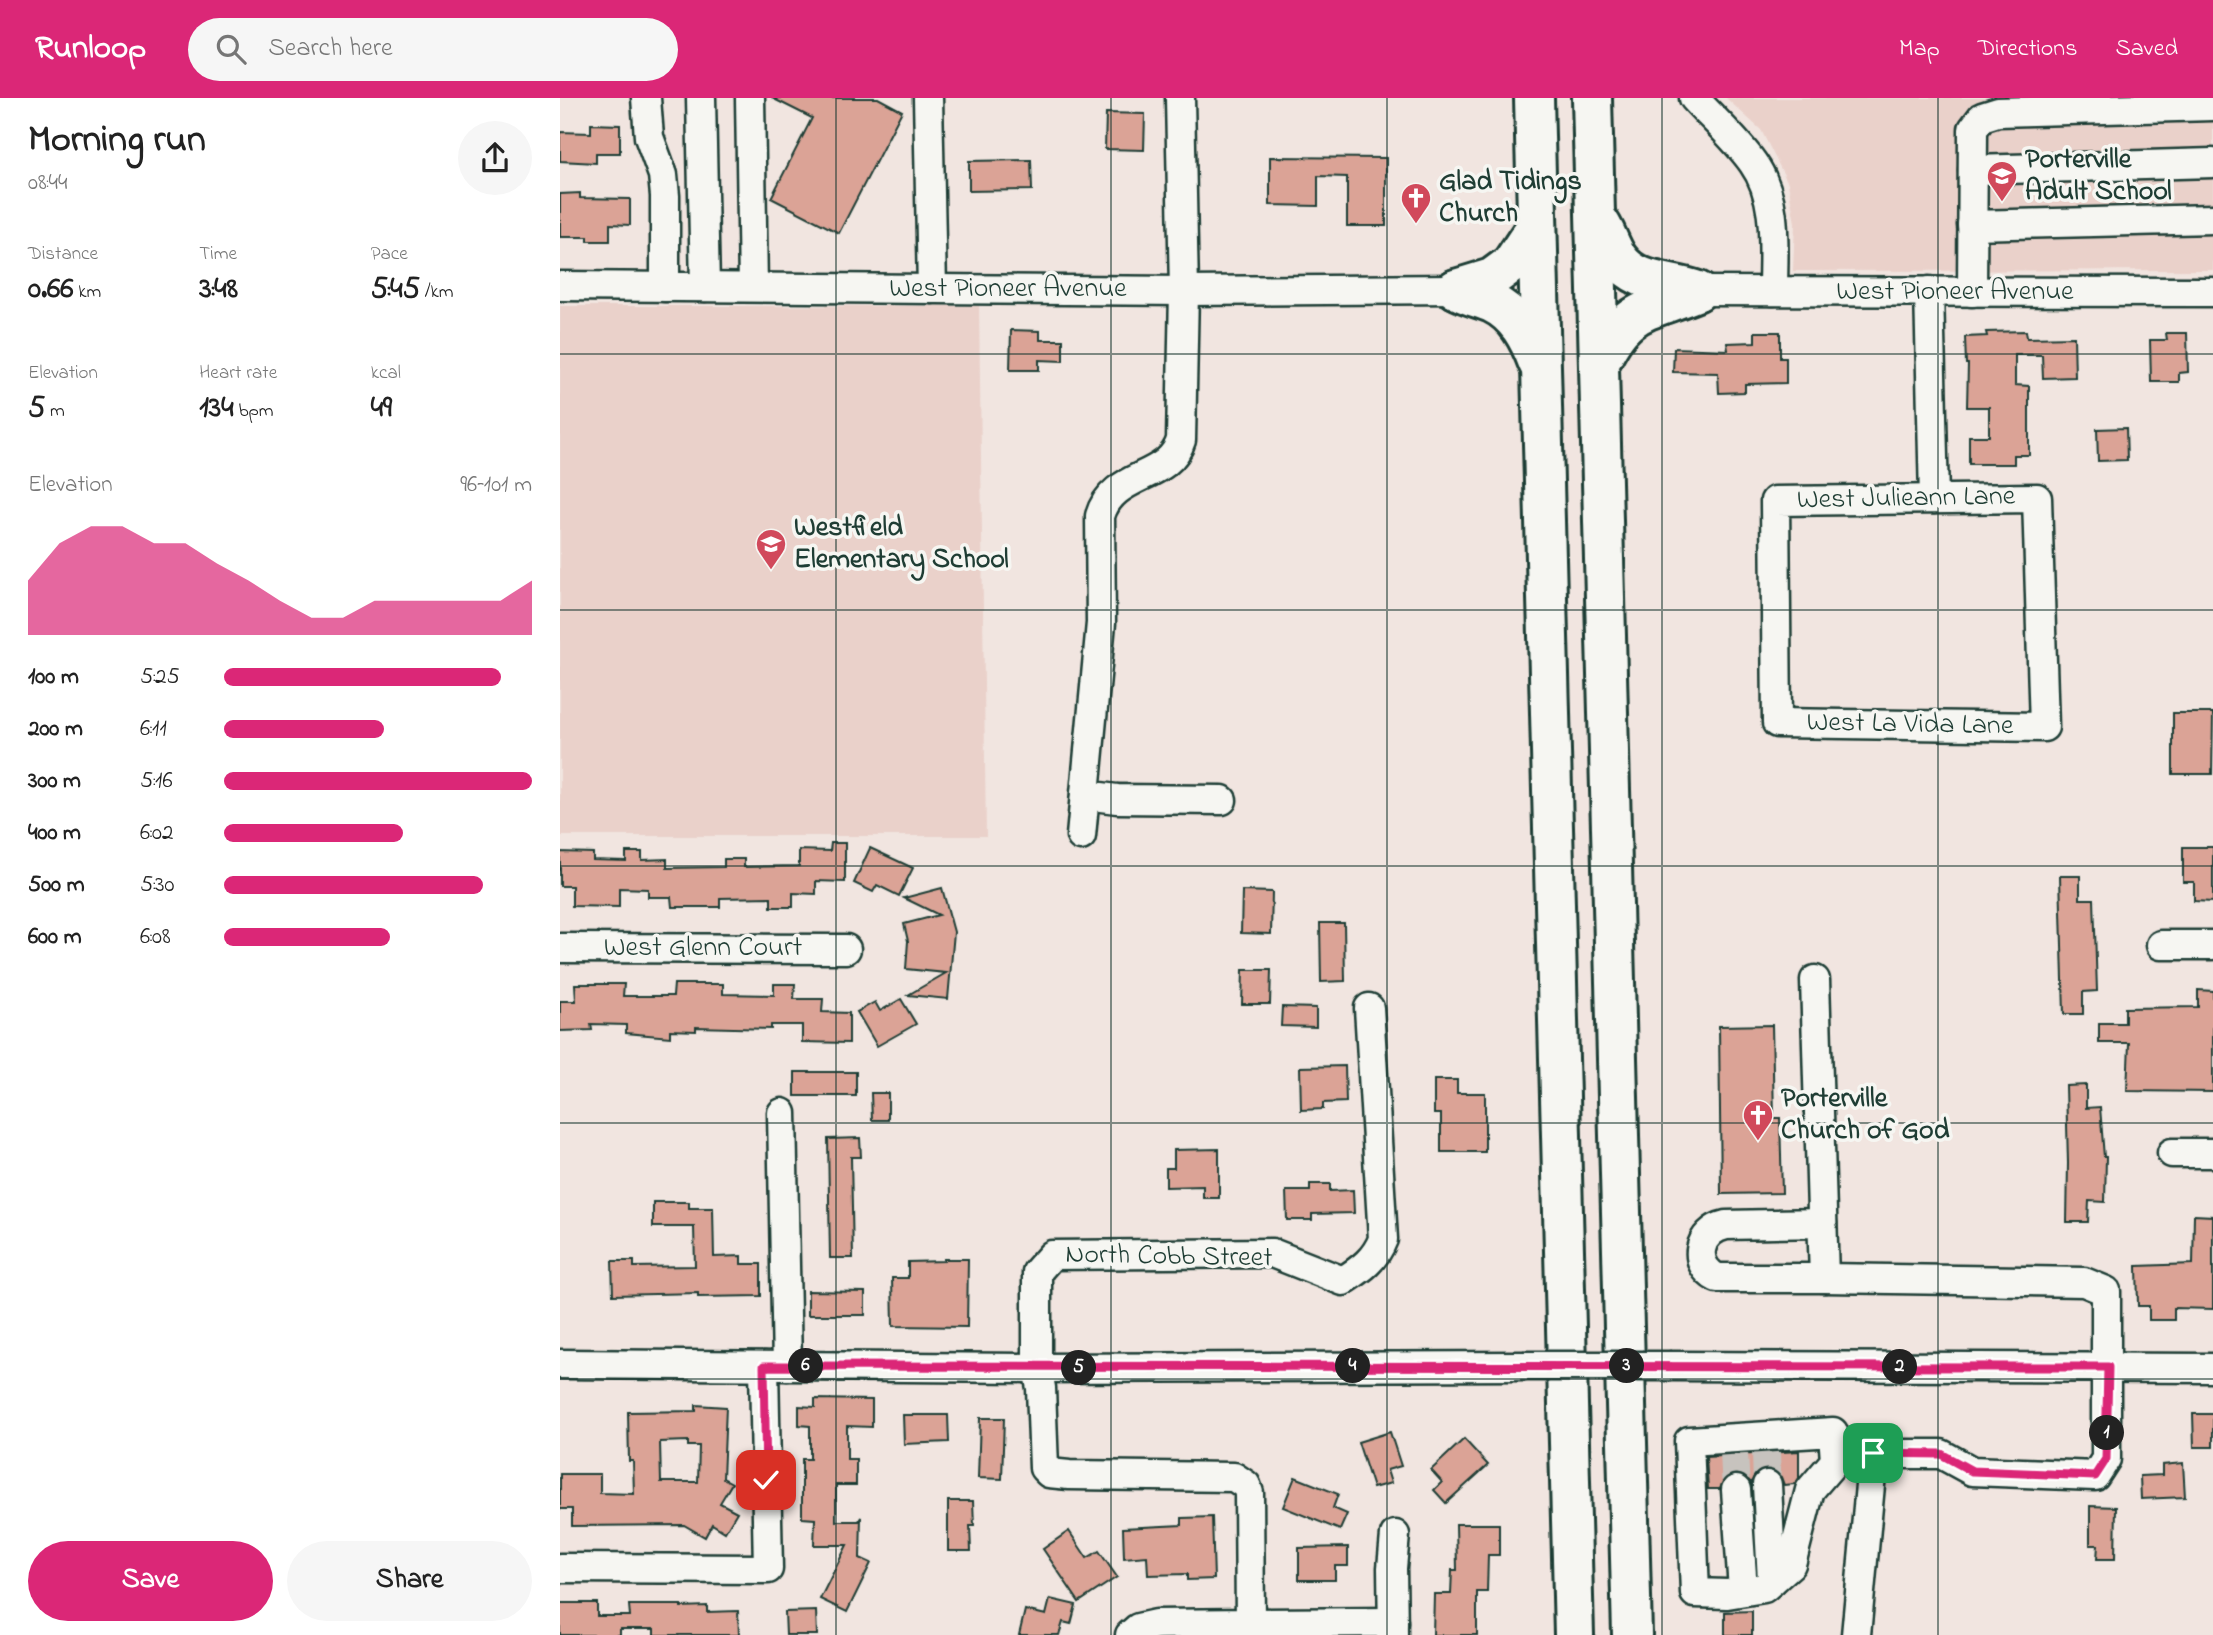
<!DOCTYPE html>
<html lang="en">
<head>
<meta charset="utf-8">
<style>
	:root { --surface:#fff; --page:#f6f6f6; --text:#222; --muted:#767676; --accent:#db2777 }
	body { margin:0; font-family:"Indie Flower",sans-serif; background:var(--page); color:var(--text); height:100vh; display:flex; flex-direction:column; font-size:26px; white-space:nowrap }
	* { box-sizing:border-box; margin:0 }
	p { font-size:23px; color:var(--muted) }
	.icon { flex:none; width:38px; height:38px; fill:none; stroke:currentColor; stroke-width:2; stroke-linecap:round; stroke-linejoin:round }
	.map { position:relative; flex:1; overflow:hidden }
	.panel { display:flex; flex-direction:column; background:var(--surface); width:560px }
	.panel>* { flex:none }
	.pin { position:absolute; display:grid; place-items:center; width:60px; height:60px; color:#fff; margin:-30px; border-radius:14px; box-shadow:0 4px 10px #0006 }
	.km { position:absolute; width:35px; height:35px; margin:-18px; border-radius:50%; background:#222; color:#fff; font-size:19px; line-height:35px; text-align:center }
	.round { display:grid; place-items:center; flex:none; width:74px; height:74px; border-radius:37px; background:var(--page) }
	.headline { display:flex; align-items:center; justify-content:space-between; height:119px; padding:0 28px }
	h1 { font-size:38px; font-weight:700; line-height:52px }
	.figures { display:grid; grid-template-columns:repeat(3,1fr); gap:10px; height:119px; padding:7px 28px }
	.figures div { display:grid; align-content:center }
	.figures b { font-size:30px; font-weight:700 }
	.figures small { font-size:19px; font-weight:400 }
	.figures p { font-size:19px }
	.chart { height:196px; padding:14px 28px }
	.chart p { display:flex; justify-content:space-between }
	.chart svg { width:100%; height:126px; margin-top:7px; fill:var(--accent); opacity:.7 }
	.action { display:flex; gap:14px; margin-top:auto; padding:14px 28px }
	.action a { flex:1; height:80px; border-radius:42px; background:var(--accent); color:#fff; font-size:28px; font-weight:700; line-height:80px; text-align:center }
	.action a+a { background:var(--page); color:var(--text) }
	ul { padding:0 28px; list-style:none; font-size:23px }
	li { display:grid; grid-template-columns:112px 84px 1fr; align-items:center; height:52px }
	li i { height:18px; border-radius:9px; background:var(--accent) }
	header { display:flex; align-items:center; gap:42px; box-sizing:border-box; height:98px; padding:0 35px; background:var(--accent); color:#fff }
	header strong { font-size:33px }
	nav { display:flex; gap:38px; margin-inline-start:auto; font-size:24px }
	.search { width:490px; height:63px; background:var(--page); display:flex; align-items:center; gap:18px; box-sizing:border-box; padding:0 24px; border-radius:38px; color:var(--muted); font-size:26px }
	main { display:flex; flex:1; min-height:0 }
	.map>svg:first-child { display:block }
</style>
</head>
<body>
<header>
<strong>Runloop</strong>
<div class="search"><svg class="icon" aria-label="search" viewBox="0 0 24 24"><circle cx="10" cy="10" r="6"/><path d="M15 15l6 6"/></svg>Search here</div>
<nav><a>Map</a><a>Directions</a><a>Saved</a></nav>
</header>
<main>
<section class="panel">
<div class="headline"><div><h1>Morning run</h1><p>08:44</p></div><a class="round"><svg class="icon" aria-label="share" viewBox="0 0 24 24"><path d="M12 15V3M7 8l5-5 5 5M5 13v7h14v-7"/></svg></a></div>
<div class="figures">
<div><p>Distance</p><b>0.66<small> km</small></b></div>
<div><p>Time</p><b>3:48</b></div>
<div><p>Pace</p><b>5:45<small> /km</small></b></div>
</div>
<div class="figures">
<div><p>Elevation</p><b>5<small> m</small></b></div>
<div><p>Heart rate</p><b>134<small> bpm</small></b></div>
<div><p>kcal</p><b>49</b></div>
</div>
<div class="chart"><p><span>Elevation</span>96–101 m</p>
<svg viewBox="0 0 160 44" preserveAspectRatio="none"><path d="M0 44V25L10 12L20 6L30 6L40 12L50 12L60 19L70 25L80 32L90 38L100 38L110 32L120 32L130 32L140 32L150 32L160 25V44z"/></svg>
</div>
<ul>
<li><b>100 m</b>5:25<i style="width:90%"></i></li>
<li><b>200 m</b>6:11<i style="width:52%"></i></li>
<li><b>300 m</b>5:16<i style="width:100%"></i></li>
<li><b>400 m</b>6:02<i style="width:58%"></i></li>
<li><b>500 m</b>5:30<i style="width:84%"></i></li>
<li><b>600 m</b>6:08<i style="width:54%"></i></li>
</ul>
<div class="action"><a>Save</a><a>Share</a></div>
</section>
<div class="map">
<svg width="1653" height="1537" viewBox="0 0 1653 1537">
	<rect width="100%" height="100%" fill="#f1e5e0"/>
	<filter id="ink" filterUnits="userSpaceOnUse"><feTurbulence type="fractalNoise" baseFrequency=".0143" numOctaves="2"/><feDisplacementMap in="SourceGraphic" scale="14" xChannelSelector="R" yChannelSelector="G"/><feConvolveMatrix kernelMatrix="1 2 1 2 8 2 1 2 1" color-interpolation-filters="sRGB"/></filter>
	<g filter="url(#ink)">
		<g fill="#ead1ca">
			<polygon points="1166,0 1653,0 1653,172 1233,173 1235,125 1228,85 1201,32"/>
			<polygon points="0,208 419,208 426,738 0,738"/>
		</g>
		<g fill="#dba396" stroke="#1f3d34" stroke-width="2" fill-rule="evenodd">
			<polygon points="212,0 318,0 342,13 279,135 211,100 252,20"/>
			<polygon points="546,15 585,16 584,52 545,51"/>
			<polygon points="31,26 60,27 60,55 36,55 36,65 0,63 0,34 31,35"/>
			<polygon points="710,59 826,60 826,128 787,128 787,79 758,78 758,108 710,107"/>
			<polygon points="471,62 472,92 409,93 409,63"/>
			<polygon points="20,95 20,100 70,101 70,127 50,126 50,143 28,143 28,139 0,139 0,96"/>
			<polygon points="451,232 480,233 480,242 503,242 503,263 479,262 479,272 450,272"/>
			<polygon points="1466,233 1467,240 1514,239 1515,279 1483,280 1482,257 1455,257 1455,287 1469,288 1469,357 1454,357 1454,366 1409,366 1409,338 1429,338 1429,309 1407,309 1408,266 1406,266 1405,239 1427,238 1426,234"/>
			<polygon points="1195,234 1220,234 1220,260 1226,260 1226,285 1185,286 1185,294 1159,295 1158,275 1113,274 1114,250 1168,252 1167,245 1195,244"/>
			<polygon points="1606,235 1627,235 1628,274 1619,275 1619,284 1591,284 1590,242 1607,242"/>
			<polygon points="1566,330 1567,362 1538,363 1537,331"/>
			<polygon points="1613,615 1653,615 1652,676 1613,676"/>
			<polygon points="271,745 285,745 285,784 256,783 256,796 233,795 233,809 211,809 211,799 160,800 160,809 112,809 111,799 88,799 88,791 59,790 59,809 12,808 12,788 0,788 0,754 33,755 33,762 66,763 66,754 82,754 82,762 107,761 107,770 164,769 164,761 184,761 184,769 239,768 239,752 270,753"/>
			<polygon points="1623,749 1653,749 1653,804 1634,803 1634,784 1623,784"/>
			<polygon points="310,750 353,770 339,798 317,787 313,794 294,785"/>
			<polygon points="1500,778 1520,778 1520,801 1534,801 1537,893 1523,894 1523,916 1504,916"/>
			<polygon points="382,790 394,834 388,901 348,897 386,875 346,871 348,843 344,826 379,817 344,800"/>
			<polygon points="682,793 712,794 711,836 681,835"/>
			<polygon points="760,825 784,825 785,883 761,884"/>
			<polygon points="683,872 711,872 710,906 682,906"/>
			<polygon points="15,886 64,886 63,898 113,898 114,886 163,886 163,896 214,897 214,886 235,886 234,901 263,901 262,914 289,915 289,945 242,944 242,927 211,927 211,931 136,929 136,933 110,932 110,939 66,935 66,927 31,926 32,932 0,933 0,903 16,903"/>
			<polygon points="1638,892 1653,893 1653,994 1567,993 1569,945 1539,945 1539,925 1565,925 1565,910 1638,909"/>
			<polygon points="341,901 356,926 317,948 297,914 315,904 320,913"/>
			<polygon points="722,909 756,910 756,929 721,928"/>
			<polygon points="1212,927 1214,1020 1220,1020 1222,1095 1161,1096 1159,928"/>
			<polygon points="785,968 786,1004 763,1005 763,1011 741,1012 740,969"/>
			<rect x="235" y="974" width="61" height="24"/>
			<polygon points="874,982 897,982 897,995 925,995 925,1054 881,1054 881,1016 874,1016"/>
			<polygon points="1526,987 1526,1010 1540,1009 1544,1059 1546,1059 1545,1104 1529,1103 1528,1124 1507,1124 1508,1065 1506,988"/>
			<polygon points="311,995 328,995 328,1022 312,1022"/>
			<polygon points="300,1040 301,1059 291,1059 293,1160 270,1160 268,1041"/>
			<polygon points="659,1051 659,1100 643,1100 643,1088 606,1089 606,1070 614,1070 614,1052"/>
			<polygon points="750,1086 770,1086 770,1093 793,1092 794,1115 752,1116 752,1122 727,1122 726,1093 750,1093"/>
			<polygon points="93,1104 129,1104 129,1110 153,1110 154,1159 181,1158 181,1166 201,1166 201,1198 138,1199 138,1195 53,1197 52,1163 74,1163 74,1169 135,1168 134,1129 93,1129"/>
			<polygon points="1634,1117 1653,1118 1653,1211 1614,1210 1614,1222 1589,1222 1589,1208 1578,1208 1577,1168 1633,1166"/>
			<polygon points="384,1161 408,1161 407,1229 333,1228 332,1180 348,1180 348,1164 384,1163"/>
			<polygon points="248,1193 305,1194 305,1217 248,1217"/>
			<polygon points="255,1301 312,1302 312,1329 287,1328 287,1361 296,1361 296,1387 276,1387 276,1423 299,1423 301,1419 300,1460 311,1465 287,1514 260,1501 287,1447 254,1447 255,1421 242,1420 242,1361 250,1361 250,1328 239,1327 239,1308 255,1309"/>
			<path d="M 136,1307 L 166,1309 L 163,1380 L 172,1385 L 160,1405 L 177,1414 L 165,1434 L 152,1426 L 145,1439 L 124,1427 L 12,1428 L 12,1411 L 0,1411 L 0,1376 L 40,1376 L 40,1395 L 74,1396 L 73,1363 L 69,1363 L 68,1314 L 136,1313 ZM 128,1343 L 128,1348 L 139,1348 L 138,1384 L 101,1384 L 100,1344 Z"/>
			<polygon points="1633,1316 1653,1316 1653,1349 1634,1349"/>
			<polygon points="343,1317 388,1317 389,1344 344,1346"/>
			<polygon points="420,1320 444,1320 442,1381 418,1380"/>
			<polygon points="830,1334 841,1368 827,1372 831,1385 813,1390 798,1344"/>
			<polygon points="904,1341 928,1367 886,1405 874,1392 882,1384 871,1372"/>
			<polygon points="1239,1353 1239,1380 1235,1386 1224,1387 1221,1379 1215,1373 1205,1371 1197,1374 1191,1385 1184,1377 1174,1376 1166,1379 1160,1391 1148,1391 1146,1359"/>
			<polygon points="1623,1365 1625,1399 1581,1401 1580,1378 1602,1377 1602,1367"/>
			<polygon points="735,1379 778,1396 773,1410 787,1416 780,1432 723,1409"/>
			<polygon points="388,1403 413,1403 414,1428 410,1428 411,1453 388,1453"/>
			<polygon points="1530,1408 1556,1409 1555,1461 1537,1461 1538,1447 1530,1447"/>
			<polygon points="652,1419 654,1481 627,1482 627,1476 588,1477 587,1458 564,1460 563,1430 622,1427 622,1420"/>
			<polygon points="896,1426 939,1426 939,1457 928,1457 927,1494 917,1494 917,1537 873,1537 874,1496 891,1496 892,1472 897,1472"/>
			<polygon points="509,1433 527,1460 539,1453 557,1479 519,1504 483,1451"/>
			<polygon points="788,1449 788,1468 775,1468 775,1482 739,1482 739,1450"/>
			<polygon points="490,1501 516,1507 511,1526 503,1524 499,1537 459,1537 465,1512 486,1517"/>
			<polygon points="0,1505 37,1505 37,1518 70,1518 69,1507 121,1507 121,1509 147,1508 147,1514 178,1513 179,1537 94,1537 94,1531 60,1531 60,1537 0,1537"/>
			<polygon points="256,1513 257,1537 226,1537 225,1514"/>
			<polygon points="1192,1513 1192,1537 1165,1537 1165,1514"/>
		</g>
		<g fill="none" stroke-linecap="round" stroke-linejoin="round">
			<g stroke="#c7c3be" stroke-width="28" stroke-dasharray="28 14" stroke-linecap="butt">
				<polyline points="1206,1353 1207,1387"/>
				<polyline points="1174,1354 1176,1392"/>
			</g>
			<g stroke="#1f3d34" stroke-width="33">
				<g id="minor">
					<polyline points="86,0 89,39 103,77 105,98 105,189"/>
					<polyline points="141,0 145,189"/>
					<polyline points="190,0 193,189"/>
					<polyline points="368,0 372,191"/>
					<path d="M 1134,0 C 1154,22 1176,41 1193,65 C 1219,101 1213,151 1213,193"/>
					<polyline points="1413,72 1653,65"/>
					<polyline points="1412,127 1653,121"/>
					<polyline points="0,188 624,193 896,191"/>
					<polyline points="1138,193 1653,194"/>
					<polyline points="1369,193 1374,401"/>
					<polyline points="1412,194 1413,31 1422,19 1438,14 1653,8"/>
					<polygon points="1477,400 1484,629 1217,625 1215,403"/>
					<polyline points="525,697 557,701 662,702"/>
					<path d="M 521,738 L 541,525 L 540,418 C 553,373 609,383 621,342 L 624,193 L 620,0"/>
					<polyline points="1601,847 1653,847"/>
					<polyline points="0,850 286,851"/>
					<polyline points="1255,882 1264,1180 1524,1184 1546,1193 1546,1361 1535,1378 1412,1373 1381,1356 1298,1356 1275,1363 1250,1392 1231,1466 1204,1490 1167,1496 1135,1495 1129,1343 1273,1334 1275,1363"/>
					<polyline points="222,1015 227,1268"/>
					<polyline points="1612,1055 1653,1055"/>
					<path d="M 1262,1125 L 1166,1127 C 1138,1133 1131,1166 1157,1180 L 1264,1180"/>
					<polyline points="0,1266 477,1270 963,1268"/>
					<polyline points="1112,1268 1653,1270"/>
					<polyline points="1207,1387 1212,1483"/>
					<polyline points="1176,1392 1183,1492"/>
					<polyline points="0,1470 208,1471 204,1268"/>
					<path d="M 570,1537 L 578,1530 L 596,1526 L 690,1525 L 689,1395 L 686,1387 L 674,1379 L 509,1377 L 489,1375 L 484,1370 L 481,1290 L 477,1270 L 477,1174 L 492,1157 L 712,1155 L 783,1183 C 801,1171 815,1162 823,1141 L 809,910"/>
					<polyline points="689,1537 690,1525 833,1524"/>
					<polyline points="833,1537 832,1470 835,1437"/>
					<polyline points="1296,1537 1313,1355"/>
				</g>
			</g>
			<g stroke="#1f3d34" stroke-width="44">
				<g id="highway">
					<polyline points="974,0 1014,1537"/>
					<polyline points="1032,0 1072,1537"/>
					<path d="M 1037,121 C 1047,133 1049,147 1058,160 C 1078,188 1110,182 1138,193"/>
					<path d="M 896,191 C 908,198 920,200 932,205 C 957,217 969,241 978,265"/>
					<polyline points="896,191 932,180 951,166 977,127"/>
					<path d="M 1039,267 C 1065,210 1084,215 1136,194"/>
				</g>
			</g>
			<use href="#minor" stroke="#f6f6f2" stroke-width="28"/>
			<use href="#highway" stroke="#f6f6f2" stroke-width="38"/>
			<g stroke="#1f3d34" stroke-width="33" stroke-linecap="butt">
				<polyline id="minor-bridge" points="963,1268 1112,1268"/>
			</g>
			<use href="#minor-bridge" stroke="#f6f6f2" stroke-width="28"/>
		</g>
	</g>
	<g fill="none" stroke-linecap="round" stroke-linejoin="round" filter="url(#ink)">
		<g stroke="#fff" stroke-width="14">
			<polyline id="route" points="206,1382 204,1268 1548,1269 1546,1361 1535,1378 1412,1373 1381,1356 1313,1355"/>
		</g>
		<use href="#route" stroke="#db2777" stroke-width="9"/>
	</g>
	<path fill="none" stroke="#1f3d34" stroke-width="2" stroke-opacity="0.55" d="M 276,0 L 276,1537M 551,0 L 551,1537M 827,0 L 827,1537M 1102,0 L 1102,1537M 1378,0 L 1378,1537M 0,256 L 1653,256M 0,512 L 1653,512M 0,768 L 1653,768M 0,1025 L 1653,1025M 0,1281 L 1653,1281"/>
	<defs>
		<g id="school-pin" transform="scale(1.575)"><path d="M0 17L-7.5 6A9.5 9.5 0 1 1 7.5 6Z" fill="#d1495b" stroke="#f6f6f2"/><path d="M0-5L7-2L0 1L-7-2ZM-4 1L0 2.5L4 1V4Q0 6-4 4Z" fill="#fff"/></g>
		<g id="church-pin" transform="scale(1.575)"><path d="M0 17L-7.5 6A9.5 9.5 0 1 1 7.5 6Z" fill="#d1495b" stroke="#f6f6f2"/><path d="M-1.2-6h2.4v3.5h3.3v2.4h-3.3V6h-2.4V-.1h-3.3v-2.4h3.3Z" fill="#fff"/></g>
	</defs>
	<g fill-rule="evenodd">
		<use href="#school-pin" x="1442" y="78"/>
		<use href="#church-pin" x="856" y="100"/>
		<use href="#school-pin" x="211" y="446"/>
		<use href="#church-pin" x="1198" y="1017"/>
	</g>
	<g text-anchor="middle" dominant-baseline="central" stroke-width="7" stroke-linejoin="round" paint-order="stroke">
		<g font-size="28" font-weight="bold" fill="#1f3d34" stroke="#f6f6f2" text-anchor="start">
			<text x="1465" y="62">Porterville<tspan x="1465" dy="32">Adult School</tspan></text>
			<text x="879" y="84">Glad Tidings<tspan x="879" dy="32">Church</tspan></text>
			<text x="234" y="430">Westfield<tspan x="234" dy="32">Elementary School</tspan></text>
			<text x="1221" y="1001">Porterville<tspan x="1221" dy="32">Church of God</tspan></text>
		</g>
		<g font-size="28" fill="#1f3d34" stroke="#f6f6f2">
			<text x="448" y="191">West Pioneer Avenue</text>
			<text x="1395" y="194">West Pioneer Avenue</text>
			<text transform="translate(1346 401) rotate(-1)">West Julieann Lane</text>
			<text transform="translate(1350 627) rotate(1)">West La Vida Lane</text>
			<text x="143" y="850">West Glenn Court</text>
			<text transform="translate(609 1159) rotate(1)">North Cobb Street</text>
		</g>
	</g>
</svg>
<div class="pin" style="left:1313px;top:1355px;background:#1e9e55"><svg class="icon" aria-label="arrive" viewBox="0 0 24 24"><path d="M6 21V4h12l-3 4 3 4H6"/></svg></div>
<div class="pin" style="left:206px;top:1382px;background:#d93025"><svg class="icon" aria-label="check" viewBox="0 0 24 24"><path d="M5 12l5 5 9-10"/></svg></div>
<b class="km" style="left:1547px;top:1335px">1</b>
<b class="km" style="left:1340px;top:1269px">2</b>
<b class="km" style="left:1067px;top:1268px">3</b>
<b class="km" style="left:793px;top:1268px">4</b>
<b class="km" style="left:519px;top:1270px">5</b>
<b class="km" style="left:246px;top:1268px">6</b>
</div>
</main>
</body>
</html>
